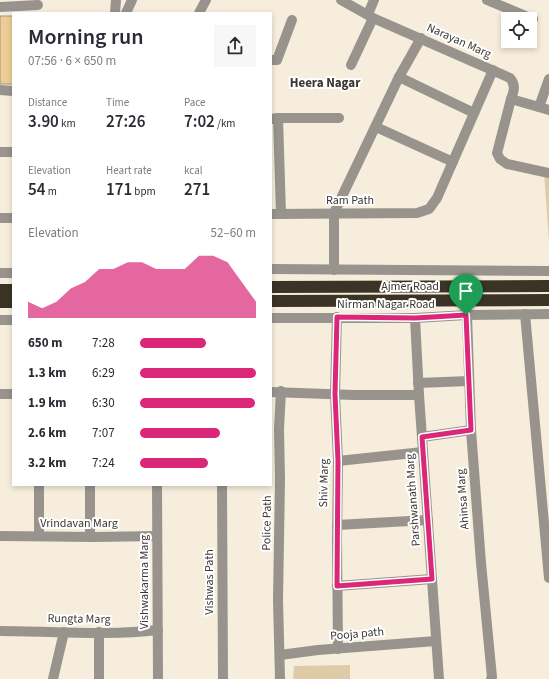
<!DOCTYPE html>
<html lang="en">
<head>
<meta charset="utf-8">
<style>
	:root { --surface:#fff; --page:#f7f7f7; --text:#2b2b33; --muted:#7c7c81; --accent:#db2777 }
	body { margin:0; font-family:"Source Sans 3",sans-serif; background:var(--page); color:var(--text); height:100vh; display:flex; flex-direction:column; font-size:15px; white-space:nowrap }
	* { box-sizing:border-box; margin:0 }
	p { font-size:13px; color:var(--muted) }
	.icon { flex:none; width:22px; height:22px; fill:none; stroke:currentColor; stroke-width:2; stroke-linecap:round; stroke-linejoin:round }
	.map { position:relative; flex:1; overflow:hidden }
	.details { position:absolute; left:12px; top:12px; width:260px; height:474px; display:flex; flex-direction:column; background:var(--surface); border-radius:0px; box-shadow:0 2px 6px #0003 }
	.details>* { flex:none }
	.tools { position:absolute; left:501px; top:12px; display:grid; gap:8px }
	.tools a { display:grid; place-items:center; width:36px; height:36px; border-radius:0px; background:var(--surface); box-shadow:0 2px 6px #0003; font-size:20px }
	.pin { position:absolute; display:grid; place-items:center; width:34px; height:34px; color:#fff; margin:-41px -17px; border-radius:50% 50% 50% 0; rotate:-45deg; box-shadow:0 0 4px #0007 }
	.pin .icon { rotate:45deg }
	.round { display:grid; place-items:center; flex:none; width:42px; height:42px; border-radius:0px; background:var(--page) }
	.headline { display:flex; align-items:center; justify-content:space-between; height:68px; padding:0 16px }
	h1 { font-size:22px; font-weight:600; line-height:30px }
	.stats { display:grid; grid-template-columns:repeat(3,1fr); gap:6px; height:68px; padding:4px 16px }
	.stats div { display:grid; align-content:center }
	.stats b { font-size:17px; font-weight:600 }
	.stats small { font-size:11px; font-weight:400 }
	.stats p { font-size:11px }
	.chart { height:112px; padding:8px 16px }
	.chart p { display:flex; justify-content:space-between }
	.chart svg { width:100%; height:72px; margin-top:4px; fill:var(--accent); opacity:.7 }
	ul { padding:0 16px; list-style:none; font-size:13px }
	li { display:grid; grid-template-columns:64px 48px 1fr; align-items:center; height:30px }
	li i { height:10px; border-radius:5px; background:var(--accent) }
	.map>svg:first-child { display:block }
</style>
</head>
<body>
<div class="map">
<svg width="549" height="679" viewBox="0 0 549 679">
	<rect width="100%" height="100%" fill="#f6eddc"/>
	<g fill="#e0cba8">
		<polygon points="544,172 549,173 549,242"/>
		<polygon points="350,665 350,679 293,679 294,666"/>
	</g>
	<rect fill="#edcd95" stroke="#9e9586" x="0" y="16" width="13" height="68"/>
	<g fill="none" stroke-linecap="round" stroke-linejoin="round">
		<g stroke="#98948d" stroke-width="10">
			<path d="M 341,0 L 373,18 L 510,78 C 516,85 514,91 511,99 L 549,110"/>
			<polyline points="487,0 533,19"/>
			<polyline points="0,7 38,5"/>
			<polyline points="115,13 116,0"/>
			<polyline points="126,13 132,0"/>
			<polyline points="199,13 206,0"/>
			<polyline points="368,14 374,0"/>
			<polyline points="271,60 277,60 292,20"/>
			<polyline points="351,65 373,18"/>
			<polyline points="399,77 474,113"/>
			<polyline points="0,90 13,91"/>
			<polyline points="511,99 497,153 500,159 507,164 549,173"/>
			<polyline points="539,107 549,79"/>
			<polyline points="278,118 339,118"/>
			<polyline points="271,119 278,118 281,214"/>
			<polyline points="376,127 453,162"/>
			<polyline points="0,152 13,152"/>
			<polyline points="271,214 417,213 429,209 437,198 493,70"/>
			<polyline points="0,218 13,218"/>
			<polyline points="271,269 549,271"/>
			<polyline points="334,270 334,213 399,77 421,38"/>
			<polyline points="0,273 13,273"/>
			<polyline points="525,314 549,578"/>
			<polyline points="467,315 471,430 481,563 492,677 491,679"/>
			<polyline points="337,317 335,394 338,461 337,540 338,649"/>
			<polyline points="271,318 415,318 467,315 549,314"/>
			<polyline points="415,318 419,395 439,679"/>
			<polyline points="0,320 13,320"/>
			<polyline points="418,383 469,381"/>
			<polyline points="271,392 354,395 419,395"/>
			<polyline points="0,394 13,394"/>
			<polyline points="422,437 471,430"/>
			<polyline points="338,461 423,452"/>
			<polyline points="157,485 158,679"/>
			<polyline points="222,485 223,679"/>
			<polyline points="337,525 428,520"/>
			<polyline points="0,536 95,537 157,536"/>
			<polyline points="39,536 39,485"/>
			<polyline points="90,537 90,485"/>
			<polyline points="337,586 432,579"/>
			<path d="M 0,631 C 52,631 106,636 158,630"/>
			<polyline points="99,632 99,679"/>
			<polyline points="280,655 318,650 436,641"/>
			<polyline points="53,679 64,632"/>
			<polyline points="280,679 278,600 280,479 279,429 281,391"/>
		</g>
		<g stroke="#3a3326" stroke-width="12">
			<polyline points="271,287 549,286"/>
			<polyline points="0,290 13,290"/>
			<polyline points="271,301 549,300"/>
			<polyline points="0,302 13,302"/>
		</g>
	</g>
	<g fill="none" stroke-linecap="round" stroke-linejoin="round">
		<g stroke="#fff" stroke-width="8">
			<polygon id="route" points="466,315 471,430 422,437 432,579 337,586 338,461 335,394 337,317 415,318"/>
		</g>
		<use href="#route" stroke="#db2777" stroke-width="5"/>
	</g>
	<g text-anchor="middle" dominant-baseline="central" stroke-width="4" stroke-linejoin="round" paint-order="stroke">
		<g font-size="12" fill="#3b3831" stroke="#fff">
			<text transform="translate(459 41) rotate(24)">Narayan Marg</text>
			<text x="350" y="200">Ram Path</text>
			<text x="410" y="286">Ajmer Road</text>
			<text x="386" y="304">Nirman Nagar Road</text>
			<text transform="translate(324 483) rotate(-89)">Shiv Marg</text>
			<text transform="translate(463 499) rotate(-94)">Ahinsa Marg</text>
			<text transform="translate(413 500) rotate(-94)">Parshwanath Marg</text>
			<text x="79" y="523">Vrindavan Marg</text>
			<text transform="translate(267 523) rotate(-89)">Police Path</text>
			<text transform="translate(144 582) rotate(-90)">Vishwakarma Marg</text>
			<text transform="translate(209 582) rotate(-90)">Vishwas Path</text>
			<text transform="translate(79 619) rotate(1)">Rungta Marg</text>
			<text transform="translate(357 634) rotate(-5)">Pooja path</text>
		</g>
		<g font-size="13" font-weight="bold" fill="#3b3831" stroke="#fff">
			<text x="325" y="83">Heera Nagar</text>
		</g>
	</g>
</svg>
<div class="tools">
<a><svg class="icon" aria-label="locate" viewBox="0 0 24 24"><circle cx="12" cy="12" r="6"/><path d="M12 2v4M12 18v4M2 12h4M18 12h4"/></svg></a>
</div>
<div class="pin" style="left:466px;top:315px;background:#1e9e55"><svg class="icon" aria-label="arrive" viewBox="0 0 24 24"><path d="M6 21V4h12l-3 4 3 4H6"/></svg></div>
<section class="details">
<div class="headline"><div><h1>Morning run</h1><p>07:56 · 6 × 650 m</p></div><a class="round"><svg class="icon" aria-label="share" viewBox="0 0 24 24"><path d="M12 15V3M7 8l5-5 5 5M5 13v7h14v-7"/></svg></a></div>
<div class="stats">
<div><p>Distance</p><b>3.90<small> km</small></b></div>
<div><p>Time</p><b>27:26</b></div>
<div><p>Pace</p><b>7:02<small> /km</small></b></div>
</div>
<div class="stats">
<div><p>Elevation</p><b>54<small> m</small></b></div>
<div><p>Heart rate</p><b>171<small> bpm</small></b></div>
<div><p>kcal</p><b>271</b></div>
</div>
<div class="chart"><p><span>Elevation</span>52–60 m</p>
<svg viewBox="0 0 160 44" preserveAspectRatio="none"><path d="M0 44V34L10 38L20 34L30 26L40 22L50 14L60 14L70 10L80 10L90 14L100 14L110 14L120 6L130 6L140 10L150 22L160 34V44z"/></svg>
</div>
<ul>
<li><b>650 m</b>7:28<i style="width:57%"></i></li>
<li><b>1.3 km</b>6:29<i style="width:100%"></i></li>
<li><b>1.9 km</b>6:30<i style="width:99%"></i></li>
<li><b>2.6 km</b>7:07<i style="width:69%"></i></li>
<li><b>3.2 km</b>7:24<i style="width:59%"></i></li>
</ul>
</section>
</div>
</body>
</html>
